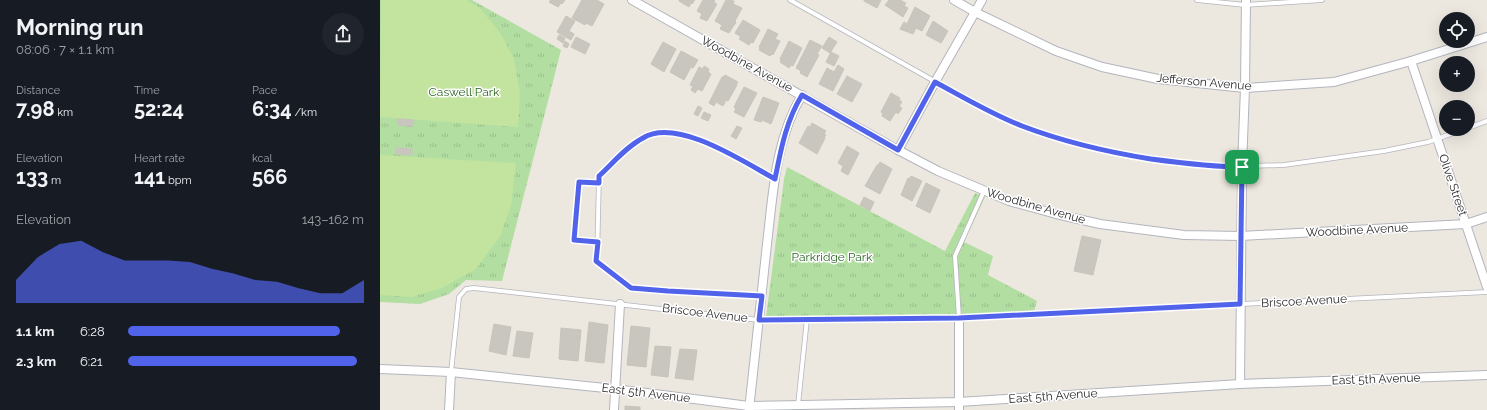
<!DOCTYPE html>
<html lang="en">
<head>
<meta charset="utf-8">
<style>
	:root { --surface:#171b24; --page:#20242c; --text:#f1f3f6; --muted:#9ea1a6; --accent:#5063ea }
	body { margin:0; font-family:Raleway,sans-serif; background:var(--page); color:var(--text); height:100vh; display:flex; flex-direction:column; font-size:15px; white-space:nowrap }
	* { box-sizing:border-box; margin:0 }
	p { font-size:13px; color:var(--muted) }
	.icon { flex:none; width:22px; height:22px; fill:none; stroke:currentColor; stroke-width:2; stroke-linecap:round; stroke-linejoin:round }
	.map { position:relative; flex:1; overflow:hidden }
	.drawer { display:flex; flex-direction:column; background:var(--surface); width:380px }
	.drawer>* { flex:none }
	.tools { position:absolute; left:1059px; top:12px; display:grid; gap:8px }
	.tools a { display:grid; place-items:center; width:36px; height:36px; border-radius:50%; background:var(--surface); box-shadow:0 4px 16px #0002; font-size:20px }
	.pin { position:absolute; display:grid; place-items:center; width:34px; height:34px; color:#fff; margin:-17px; border-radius:8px; box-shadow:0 2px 6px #0006 }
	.round { display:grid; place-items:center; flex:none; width:42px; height:42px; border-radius:21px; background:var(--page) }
	.headline { display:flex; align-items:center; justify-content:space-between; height:68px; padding:0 16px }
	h1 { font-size:22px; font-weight:700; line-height:30px }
	.metrics { display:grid; grid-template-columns:repeat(3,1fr); gap:6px; height:68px; padding:4px 16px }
	.metrics div { display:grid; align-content:center }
	.metrics b { font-size:20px; font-weight:700 }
	.metrics small { font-size:11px; font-weight:400 }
	.metrics p { font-size:11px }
	.chart { height:112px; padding:8px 16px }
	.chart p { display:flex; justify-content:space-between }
	.chart svg { width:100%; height:72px; margin-top:4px; fill:var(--accent); opacity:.7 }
	ul { padding:0 16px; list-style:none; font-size:13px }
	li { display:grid; grid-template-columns:64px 48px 1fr; align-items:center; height:30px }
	li i { height:10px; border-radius:5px; background:var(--accent) }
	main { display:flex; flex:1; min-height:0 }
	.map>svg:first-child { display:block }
</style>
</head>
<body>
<main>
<section class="drawer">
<div class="headline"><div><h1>Morning run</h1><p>08:06 · 7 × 1.1 km</p></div><a class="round"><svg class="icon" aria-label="share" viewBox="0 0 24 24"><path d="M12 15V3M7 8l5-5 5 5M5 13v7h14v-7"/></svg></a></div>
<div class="metrics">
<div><p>Distance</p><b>7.98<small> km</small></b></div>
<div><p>Time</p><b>52:24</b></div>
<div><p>Pace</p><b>6:34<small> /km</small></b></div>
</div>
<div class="metrics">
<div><p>Elevation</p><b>133<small> m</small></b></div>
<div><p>Heart rate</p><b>141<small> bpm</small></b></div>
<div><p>kcal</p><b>566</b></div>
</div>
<div class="chart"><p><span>Elevation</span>143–162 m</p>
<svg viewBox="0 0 160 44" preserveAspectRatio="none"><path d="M0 44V30L10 16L20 8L30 6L40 13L50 18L60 18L70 18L80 19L90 23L100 26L110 30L120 31L130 35L140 38L150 38L160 30V44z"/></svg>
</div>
<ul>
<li><b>1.1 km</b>6:28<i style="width:90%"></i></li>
<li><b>2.3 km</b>6:21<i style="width:97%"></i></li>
</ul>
</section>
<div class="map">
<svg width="1107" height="410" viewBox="0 0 1107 410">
	<defs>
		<pattern id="grass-tufts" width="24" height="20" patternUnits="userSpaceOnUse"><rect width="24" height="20" fill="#b2dea2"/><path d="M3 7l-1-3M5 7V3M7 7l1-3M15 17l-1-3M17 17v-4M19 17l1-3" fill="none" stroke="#99bf8c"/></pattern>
	</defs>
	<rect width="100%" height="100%" fill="#ece8e0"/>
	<g fill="url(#grass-tufts)">
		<polygon points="0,0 92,0 181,50 122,281 86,280 69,294 40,304 0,302"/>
		<polygon points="407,167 565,251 595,193 605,197 584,242 613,256 608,275 657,301 654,311 604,314 386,317 404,179"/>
	</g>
	<g fill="#c2e49f">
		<polygon points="1,0 87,0 100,8 121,34 134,59 140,94 138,127 0,117"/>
		<polygon points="0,155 136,163 131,206 120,236 96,269 62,288 31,297 0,295"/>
	</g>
	<g fill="#c8c6be" stroke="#c8c4ba">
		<polygon points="171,0 185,0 182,4 181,3 178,7 169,2"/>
		<polygon points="202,0 217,0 224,4 212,26 206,23 205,25 192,18"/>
		<polygon points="299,0 315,0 312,4 311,3 309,7 299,1"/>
		<polygon points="323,0 334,0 335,1 334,3 337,4 327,21 320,18 322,14 317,11"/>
		<polygon points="346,0 354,1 353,4 362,8 355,21 356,22 349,33 340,29 342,25 335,21"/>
		<polygon points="484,0 501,0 497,8 484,1"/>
		<polygon points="509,0 520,0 526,3 524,6 528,8 523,17 505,5"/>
		<polygon points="535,7 550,16 542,31 536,28 533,34 520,29 524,22 527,24"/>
		<polygon points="186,16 195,21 189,31 194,34 191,40 177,32"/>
		<polygon points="363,20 380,30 373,43 371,42 369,45 359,39 361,37 355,33"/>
		<polygon points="553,21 568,31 561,43 546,35"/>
		<polygon points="388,29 398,34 395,39 400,41 393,55 392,54 390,56 379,50 380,48 379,47"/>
		<polygon points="179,35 185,38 183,43 177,39"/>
		<polygon points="196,37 210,44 205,54 191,47"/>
		<polygon points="449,37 457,42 450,53 442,48"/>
		<polygon points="430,40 442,46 437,54 439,55 427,77 420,73 421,71 416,68"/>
		<polygon points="185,41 189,44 187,48 183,46"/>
		<polygon points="409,41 422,48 413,66 411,65 409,68 400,62 401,60 400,59"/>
		<polygon points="283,42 296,49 284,72 271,64"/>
		<polygon points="301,51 318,60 313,68 311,67 304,80 290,72"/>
		<polygon points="451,52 459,56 454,66 446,62"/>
		<polygon points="458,65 464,69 453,91 439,84 447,68 454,72"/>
		<polygon points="324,66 329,69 328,72 331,74 322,91 318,89 315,93 311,90 313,86 310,85 319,67 323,69"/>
		<polygon points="345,75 358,82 356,85 357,85 348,101 346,100 343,106 336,102 334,106 329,103 342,77 343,77"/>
		<polygon points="467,76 482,84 472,102 457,94"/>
		<polygon points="364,87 377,93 364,117 354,112 356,109 354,107"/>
		<polygon points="511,93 520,98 519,100 522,102 519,106 522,108 518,114 516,112 510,121 502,116 503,113 501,112"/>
		<polygon points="383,97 399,103 391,124 382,120 381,122 374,120"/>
		<polygon points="318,106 322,108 318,116 314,114"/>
		<polygon points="324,112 331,115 328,121 321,118"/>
		<polygon points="18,119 34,120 33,126 18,125"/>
		<polygon points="432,123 446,131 444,134 446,135 444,138 445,138 437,154 419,143 428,126 430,127"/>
		<polygon points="357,126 362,128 356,139 351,136"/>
		<polygon points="467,146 479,153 468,175 461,171 463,166 458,163"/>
		<polygon points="16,148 32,149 32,155 16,154"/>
		<polygon points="500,162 512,169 500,194 485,186 497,165 498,165"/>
		<polygon points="531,176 542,181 532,201 521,195 528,178 529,179"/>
		<polygon points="546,183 560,190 550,213 536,206"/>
		<polygon points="484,197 494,202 490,211 480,205"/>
		<polygon points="702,236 721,240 713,275 694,271"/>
		<polygon points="209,322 228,325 224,363 205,361"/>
		<polygon points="114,324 131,327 126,355 109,351"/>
		<polygon points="251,326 270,328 266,367 247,365"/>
		<polygon points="181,328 201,330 198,361 179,359"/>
		<polygon points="137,331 153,333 149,358 133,356"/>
		<polygon points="275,346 291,347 288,377 271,375"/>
		<polygon points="300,349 317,350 313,380 295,378"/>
		<polygon points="245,406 260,407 260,410 245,410"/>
	</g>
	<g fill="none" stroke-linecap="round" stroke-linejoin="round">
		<g stroke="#b3b5be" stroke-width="5.5">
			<g id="service">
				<polyline points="410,0 604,109 640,125 672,137 700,145 742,154 838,167 904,165 1004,151 1048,142 1085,129"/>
				<polyline points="817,0 865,5 942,0"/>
				<polyline points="1088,128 1107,121"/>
				<polyline points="218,242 193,240 199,182 219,183"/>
				<path d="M 381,296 L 288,291 L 251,288 L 217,261 L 219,176 C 233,163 246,147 262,138 C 298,117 364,162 395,179"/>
				<polyline points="579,318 575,256 604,191"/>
				<polyline points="71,372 79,297 86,289 94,288 379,320 579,318 1107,292"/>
				<polyline points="418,405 427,319"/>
			</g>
		</g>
		<g stroke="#b3b5be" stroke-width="10">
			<g id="minor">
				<polyline points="252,0 518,150 558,171 629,201 676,214 720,224 804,235 861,236 1086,224 1107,217"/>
				<polyline points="574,0 595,12 676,51 722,67 778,79 865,88 954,82 1031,61 1107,37"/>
				<polyline points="1031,61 1107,287"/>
				<polyline points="518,150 555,82 602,0"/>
				<polyline points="0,369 71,372 235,389 369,406 578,402 860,384 1107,375"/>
				<polyline points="860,384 862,167 865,88 866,0"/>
				<polyline points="69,410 71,372"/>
				<polyline points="234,410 240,304"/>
				<path d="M 369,410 C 375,355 381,300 387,244 C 393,194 395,140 422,95"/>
				<polyline points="579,410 579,318"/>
			</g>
		</g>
		<use href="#service" stroke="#fff" stroke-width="4"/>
		<use href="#minor" stroke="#fff" stroke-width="8"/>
	</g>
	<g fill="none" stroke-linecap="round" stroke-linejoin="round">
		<g stroke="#fff" stroke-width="8">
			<path id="route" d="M 555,82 C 583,97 611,114 642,126 C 684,142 727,152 771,159 C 801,163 831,167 862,167 L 860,304 L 579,318 L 379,320 L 382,296 L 288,291 L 251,288 L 216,261 L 218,242 L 194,240 L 199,182 L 219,183 L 219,176 C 233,163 246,147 263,138 C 297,117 364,162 395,179 C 401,149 406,121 422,95 L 518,150 Z"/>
		</g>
		<use href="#route" stroke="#5063ea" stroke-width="5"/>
	</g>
	<g text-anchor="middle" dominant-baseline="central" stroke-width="3" stroke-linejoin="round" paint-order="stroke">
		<g font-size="12" fill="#2c2c2c" stroke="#fff">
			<text transform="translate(367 64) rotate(29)">Woodbine Avenue</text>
			<text transform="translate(824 82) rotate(5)">Jefferson Avenue</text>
			<text transform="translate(1073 185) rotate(71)">Olive Street</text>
			<text transform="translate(656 206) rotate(16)">Woodbine Avenue</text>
			<text transform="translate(977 230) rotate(-3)">Woodbine Avenue</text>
			<text transform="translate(924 301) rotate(-3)">Briscoe Avenue</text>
			<text transform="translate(325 313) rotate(7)">Briscoe Avenue</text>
			<text transform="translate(996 379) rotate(-2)">East 5th Avenue</text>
			<text transform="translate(266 393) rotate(7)">East 5th Avenue</text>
			<text transform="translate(673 396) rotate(-4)">East 5th Avenue</text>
		</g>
		<g font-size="12" fill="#2b6422" stroke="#fff">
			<text x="84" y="92">Caswell Park</text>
			<text x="452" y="257">Parkridge Park</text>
		</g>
	</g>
</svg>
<div class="tools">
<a><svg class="icon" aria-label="locate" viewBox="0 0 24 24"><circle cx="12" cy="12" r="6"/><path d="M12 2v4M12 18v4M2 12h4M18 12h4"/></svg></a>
<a>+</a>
<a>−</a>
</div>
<div class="pin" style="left:862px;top:167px;background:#1e9e55"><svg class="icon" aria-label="arrive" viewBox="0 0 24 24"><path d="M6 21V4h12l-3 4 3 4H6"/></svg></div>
</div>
</main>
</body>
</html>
